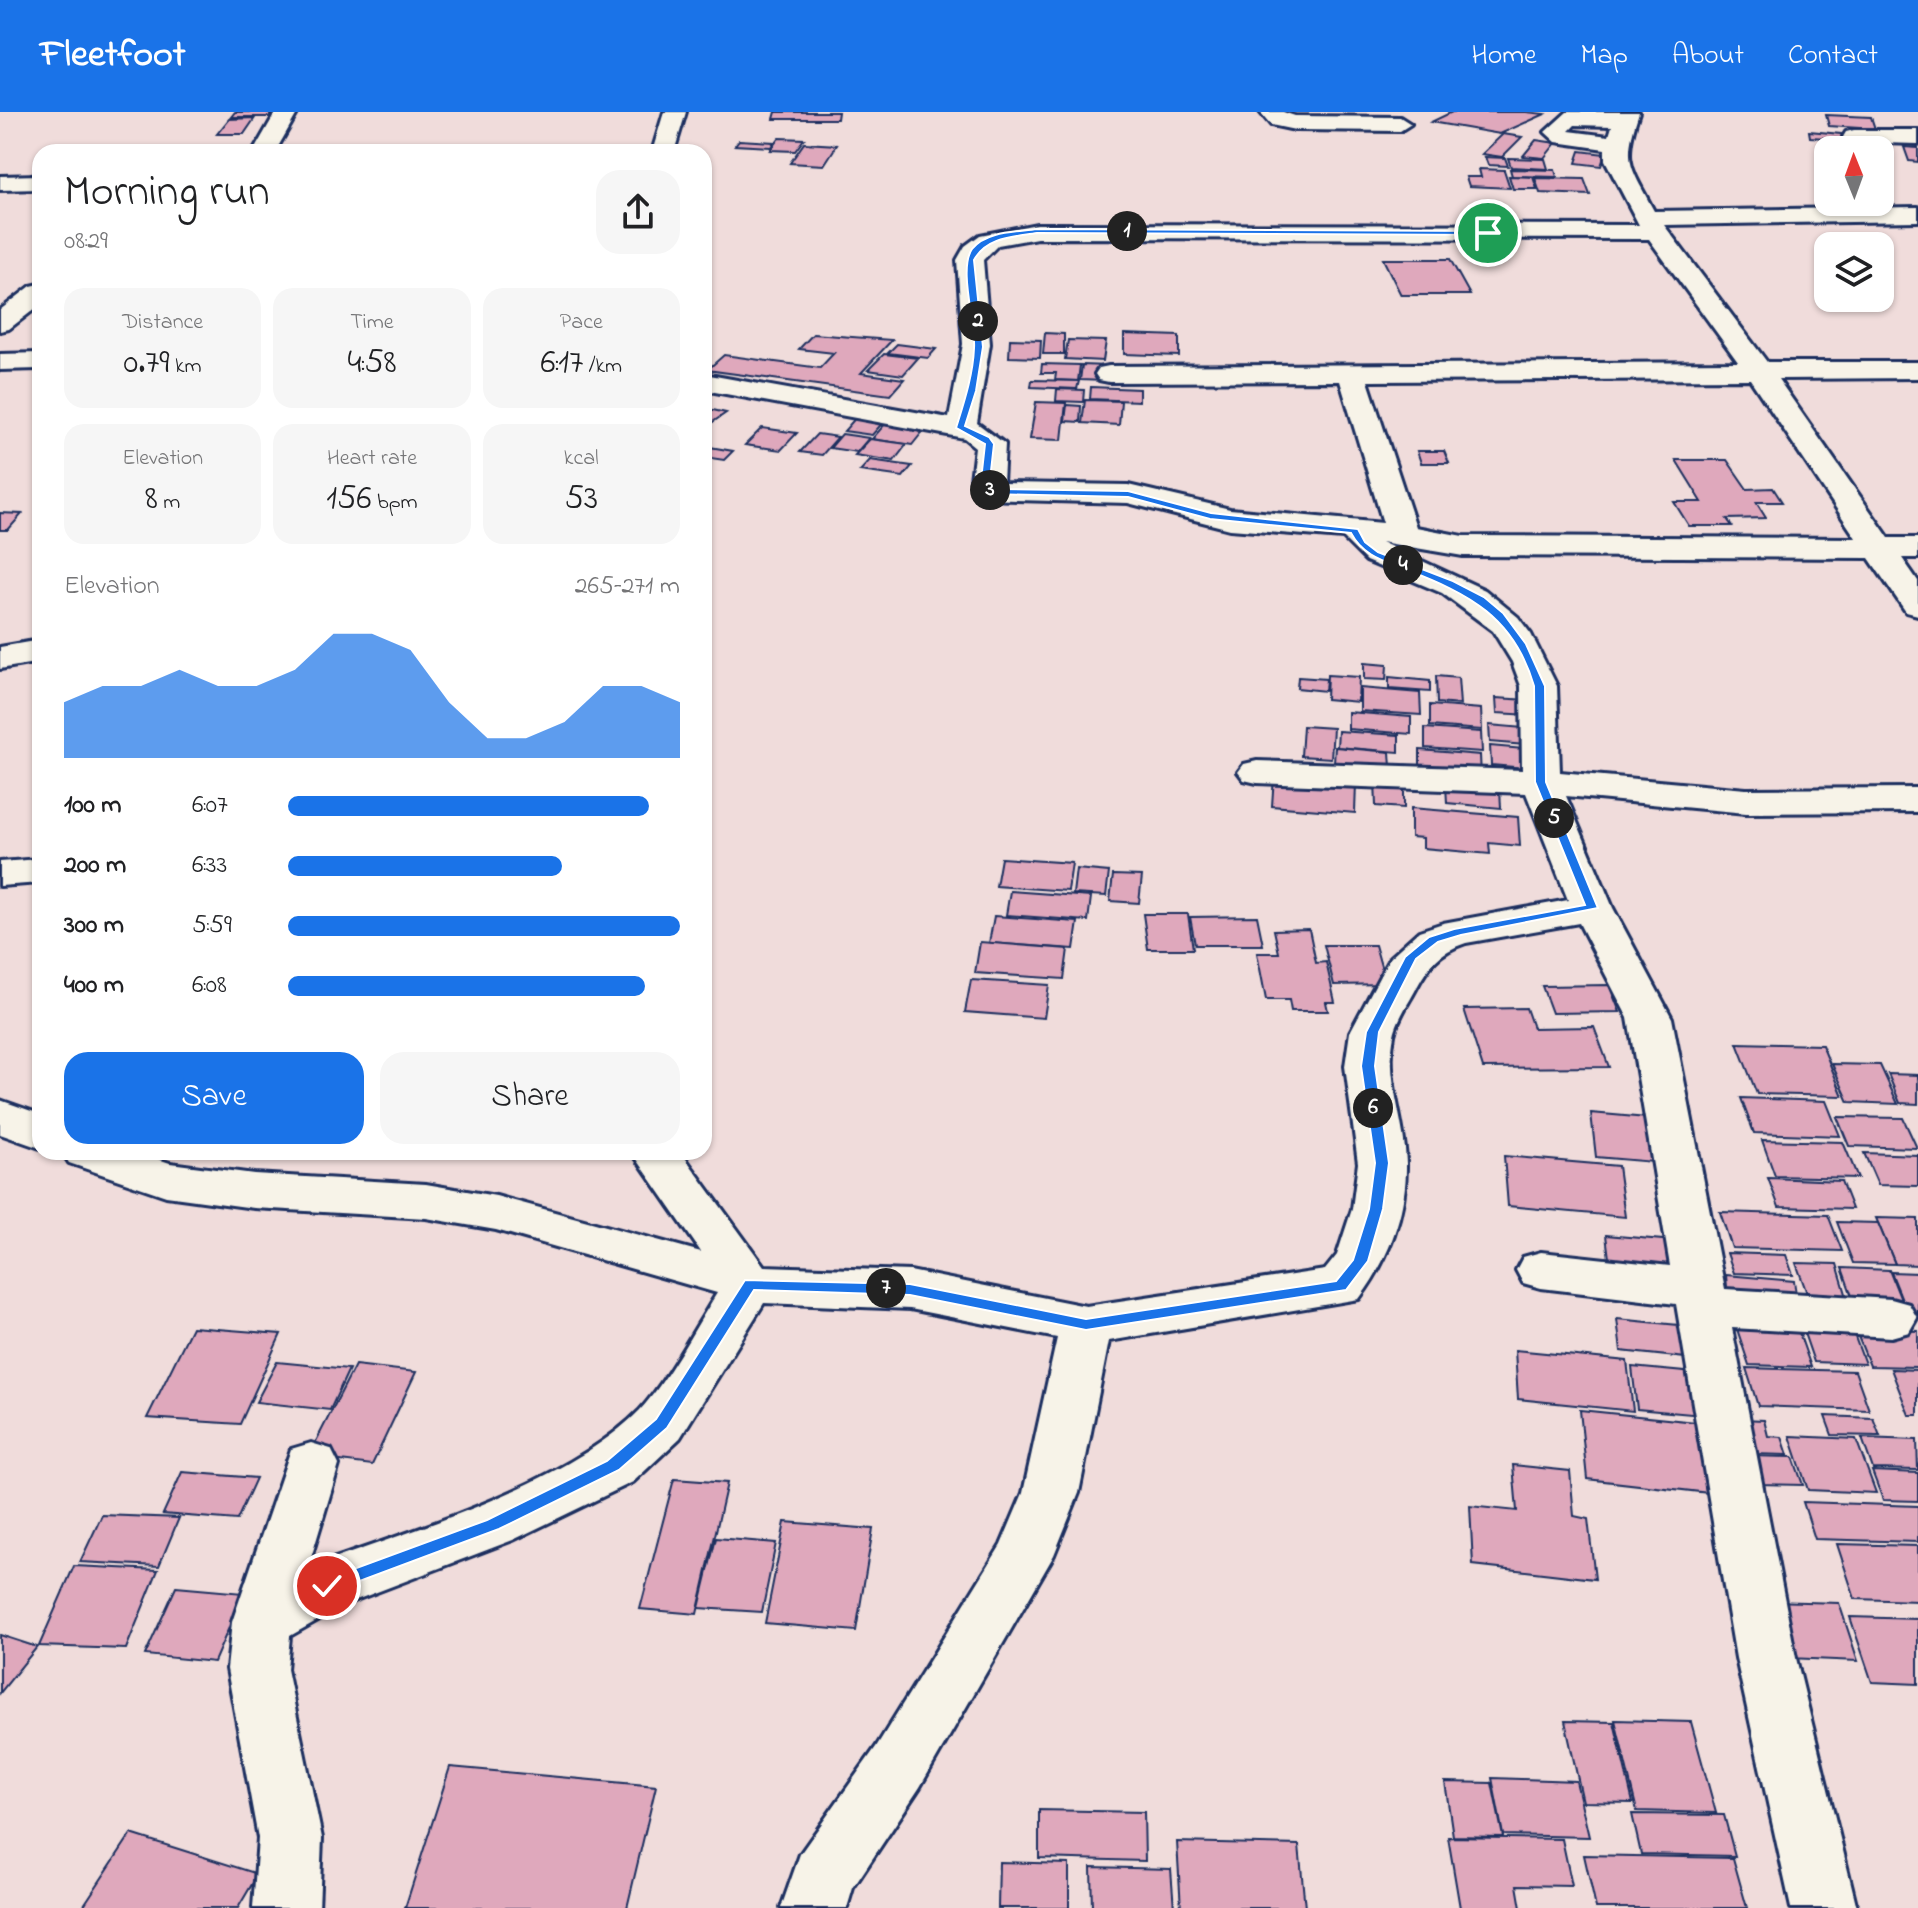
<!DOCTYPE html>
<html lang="en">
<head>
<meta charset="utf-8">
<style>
	:root { --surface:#fff; --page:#f6f6f6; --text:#202124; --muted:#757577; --accent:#1a73e8 }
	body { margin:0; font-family:"Indie Flower",sans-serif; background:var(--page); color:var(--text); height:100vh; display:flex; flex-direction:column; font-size:30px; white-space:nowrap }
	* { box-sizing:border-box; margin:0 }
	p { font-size:26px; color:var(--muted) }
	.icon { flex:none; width:44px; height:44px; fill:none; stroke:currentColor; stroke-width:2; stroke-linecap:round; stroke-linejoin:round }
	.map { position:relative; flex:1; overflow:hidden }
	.details { position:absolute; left:32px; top:32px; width:680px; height:1016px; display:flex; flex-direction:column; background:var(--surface); border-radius:24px; box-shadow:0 2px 6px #0004 }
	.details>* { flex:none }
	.needle { width:52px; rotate:359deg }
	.buttons { position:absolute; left:1814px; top:24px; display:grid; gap:16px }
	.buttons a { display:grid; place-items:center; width:80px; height:80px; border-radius:16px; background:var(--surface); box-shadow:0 2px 6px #0004; font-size:40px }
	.pin { position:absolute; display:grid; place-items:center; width:68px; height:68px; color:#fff; margin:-34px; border:4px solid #fff; border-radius:50%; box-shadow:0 2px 8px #0007 }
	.km { position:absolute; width:40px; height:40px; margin:-20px; border-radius:50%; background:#222; color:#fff; font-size:22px; line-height:40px; text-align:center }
	.round { display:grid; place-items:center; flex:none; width:84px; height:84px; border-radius:24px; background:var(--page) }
	.summary { display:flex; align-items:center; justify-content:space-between; height:136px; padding:0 32px }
	h1 { font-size:44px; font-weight:600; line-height:60px }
	.stats { display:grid; grid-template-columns:repeat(3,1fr); gap:12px; height:136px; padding:8px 32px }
	.stats div { display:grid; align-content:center; border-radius:20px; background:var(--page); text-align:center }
	.stats b { font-size:34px; font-weight:600 }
	.stats small { font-size:22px; font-weight:400 }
	.stats p { font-size:22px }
	.chart { height:224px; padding:16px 32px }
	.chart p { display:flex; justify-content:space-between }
	.chart svg { width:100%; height:144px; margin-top:8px; fill:var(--accent); opacity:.7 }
	.cta { display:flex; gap:16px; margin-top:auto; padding:16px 32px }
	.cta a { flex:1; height:92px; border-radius:24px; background:var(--accent); color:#fff; font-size:32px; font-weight:600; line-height:92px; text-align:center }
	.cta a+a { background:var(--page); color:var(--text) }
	ul { padding:0 32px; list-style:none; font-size:26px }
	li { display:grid; grid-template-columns:128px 96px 1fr; align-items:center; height:60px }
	li i { height:20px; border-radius:10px; background:var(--accent) }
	header { display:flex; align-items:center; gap:48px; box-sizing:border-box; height:112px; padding:0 40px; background:var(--accent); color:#fff }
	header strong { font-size:38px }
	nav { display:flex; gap:44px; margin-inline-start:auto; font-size:28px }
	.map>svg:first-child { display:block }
</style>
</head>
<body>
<header>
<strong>Fleetfoot</strong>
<nav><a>Home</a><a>Map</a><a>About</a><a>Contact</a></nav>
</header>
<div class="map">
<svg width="1918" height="1796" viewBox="0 0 1918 1796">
	<rect width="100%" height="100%" fill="#f0dcdb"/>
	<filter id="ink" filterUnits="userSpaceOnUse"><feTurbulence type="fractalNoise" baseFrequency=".0125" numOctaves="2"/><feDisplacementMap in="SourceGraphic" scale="16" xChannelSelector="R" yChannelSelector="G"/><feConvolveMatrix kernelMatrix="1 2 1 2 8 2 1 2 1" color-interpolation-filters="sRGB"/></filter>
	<g filter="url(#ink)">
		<g fill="#dfa8bc" stroke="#1b2f5e" stroke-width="2">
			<polygon points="235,0 272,0 269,5 231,5"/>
			<polygon points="776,0 838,0 837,7 774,7"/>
			<polygon points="1452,0 1526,0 1545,2 1500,22 1431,10"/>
			<polygon points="1826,3 1871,5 1875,17 1829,14"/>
			<polygon points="255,6 244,22 217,22 229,7"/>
			<polygon points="1809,19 1841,22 1843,27 1810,25"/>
			<polygon points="1503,22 1522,25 1502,45 1482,42"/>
			<polygon points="779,26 804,27 795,39 770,38"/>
			<polygon points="739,28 774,30 771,35 735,33"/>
			<polygon points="1536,28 1556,31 1544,46 1523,44"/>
			<polygon points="804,31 837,33 824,53 790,51"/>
			<polygon points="1904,35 1918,36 1918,50 1909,49"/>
			<polygon points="1580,39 1605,42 1601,54 1576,51"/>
			<polygon points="1485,45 1505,46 1508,54 1488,53"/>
			<polygon points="1508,46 1545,47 1548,57 1511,55"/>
			<polygon points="1479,57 1504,58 1510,76 1469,74 1466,65 1481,65"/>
			<polygon points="1510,57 1555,58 1557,65 1512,64"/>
			<polygon points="1509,64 1533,65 1537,77 1513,77"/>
			<polygon points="1535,66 1584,67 1590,83 1540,81"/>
			<polygon points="1383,147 1450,147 1470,183 1401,183"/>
			<polygon points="1045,221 1064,222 1064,242 1043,242"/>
			<polygon points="813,222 892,228 861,261 904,267 890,283 707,258 724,243 820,256 834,241 799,237"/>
			<polygon points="1124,222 1179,224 1179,244 1124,242"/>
			<polygon points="1010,227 1041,228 1040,246 1009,245"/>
			<polygon points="1068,228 1106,229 1103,249 1065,247"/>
			<polygon points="897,232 936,237 928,246 888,241"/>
			<polygon points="884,242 918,246 903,263 868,258"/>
			<polygon points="1042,252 1080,253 1078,269 1055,268 1056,261 1041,261"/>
			<polygon points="1082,253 1106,254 1105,269 1080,268"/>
			<polygon points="1032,268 1079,269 1077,277 1031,275"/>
			<polygon points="1091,275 1139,277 1139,289 1090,287"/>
			<polygon points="1057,277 1084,278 1083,290 1056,289"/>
			<polygon points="1085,288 1121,289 1119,313 1082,311"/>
			<polygon points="1036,290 1066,291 1062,328 1030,327"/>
			<polygon points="1067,293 1081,294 1080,310 1065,309"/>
			<polygon points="704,296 726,301 704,316"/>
			<polygon points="858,303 886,307 872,323 844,319"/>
			<polygon points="885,312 924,318 912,333 872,327"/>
			<polygon points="762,316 797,321 781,338 745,333"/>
			<polygon points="817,322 838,325 822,343 800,340"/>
			<polygon points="842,322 869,326 857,340 830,336"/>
			<polygon points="870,327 907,332 894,349 855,343"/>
			<polygon points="704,334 733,339 724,348 704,345"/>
			<polygon points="1417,339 1444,339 1449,351 1421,351"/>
			<polygon points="870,348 912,354 903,365 860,359"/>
			<polygon points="1676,348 1727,348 1747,377 1773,376 1782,390 1756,390 1766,406 1727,407 1732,414 1689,414 1674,390 1702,390"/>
			<polygon points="0,401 22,402 8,418 0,418"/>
			<polygon points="1364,551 1387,553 1386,568 1364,567"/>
			<polygon points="1327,563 1359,565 1358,590 1326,587"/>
			<polygon points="1436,564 1458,566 1460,593 1437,591"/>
			<polygon points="1298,565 1326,567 1325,579 1297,576"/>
			<polygon points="1389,565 1430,569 1430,580 1389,577"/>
			<polygon points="1360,576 1420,581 1421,603 1360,599"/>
			<polygon points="1496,586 1528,588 1530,603 1497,601"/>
			<polygon points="1430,593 1481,597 1482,618 1430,614"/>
			<polygon points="1348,600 1411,605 1411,622 1348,617"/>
			<polygon points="1489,613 1536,617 1537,634 1490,630"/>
			<polygon points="1303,614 1333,616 1331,646 1301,644"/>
			<polygon points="1425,616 1481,620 1482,640 1425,636"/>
			<polygon points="1338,619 1399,623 1399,640 1337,635"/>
			<polygon points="1490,634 1536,638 1538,657 1491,653"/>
			<polygon points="1335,635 1390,640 1391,655 1334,650"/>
			<polygon points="1420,638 1480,643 1481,665 1420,660"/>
			<polygon points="1274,664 1356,671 1355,701 1272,694"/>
			<polygon points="1375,668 1404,670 1404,696 1376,694"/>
			<polygon points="1446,673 1500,677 1501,696 1447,691"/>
			<polygon points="1411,696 1518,705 1520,734 1489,731 1490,742 1423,736 1423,726 1411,725"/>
			<polygon points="1001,746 1072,751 1068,779 996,774"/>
			<polygon points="1076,757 1109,760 1106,784 1073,782"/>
			<polygon points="1113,763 1142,764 1139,791 1110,789"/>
			<polygon points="1010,779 1091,785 1088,809 1006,803"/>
			<polygon points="1143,802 1188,802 1193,837 1148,837"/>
			<polygon points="994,804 1078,810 1074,837 989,831"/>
			<polygon points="1257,804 1263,833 1195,833 1190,805"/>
			<polygon points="1309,817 1316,851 1326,850 1335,890 1326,890 1328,899 1291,899 1289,888 1266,888 1257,841 1279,841 1274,818"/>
			<polygon points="980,830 1068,837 1064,867 975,861"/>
			<polygon points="1324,833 1375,833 1386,872 1334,873"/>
			<polygon points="971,868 1049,873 1044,906 965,900"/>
			<polygon points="1609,873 1620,900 1552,901 1542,874"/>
			<polygon points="1526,896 1533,916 1594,915 1609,955 1483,956 1464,897"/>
			<polygon points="1737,931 1822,933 1843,984 1757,982"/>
			<polygon points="1832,952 1880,953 1898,992 1849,990"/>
			<polygon points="1888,962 1918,963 1918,992 1900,991"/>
			<polygon points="1741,986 1826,989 1840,1024 1754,1021"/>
			<polygon points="1591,1001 1658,1007 1665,1051 1596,1045"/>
			<polygon points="1837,1005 1903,1006 1917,1036 1849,1034"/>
			<polygon points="1762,1028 1843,1030 1858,1066 1775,1064"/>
			<polygon points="1864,1041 1918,1043 1918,1074 1878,1073"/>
			<polygon points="1504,1044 1618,1054 1625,1105 1508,1094"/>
			<polygon points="1768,1066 1841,1069 1852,1097 1779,1095"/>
			<polygon points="1720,1100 1828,1103 1842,1139 1732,1136"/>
			<polygon points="1876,1106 1918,1107 1918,1153 1895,1152"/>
			<polygon points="1837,1110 1878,1111 1895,1152 1853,1151"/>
			<polygon points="1606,1123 1674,1129 1681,1169 1611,1162"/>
			<polygon points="1727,1141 1786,1143 1793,1163 1734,1161"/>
			<polygon points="1796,1151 1837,1152 1850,1195 1812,1195"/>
			<polygon points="1842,1156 1889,1158 1907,1203 1858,1201"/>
			<polygon points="1891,1160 1918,1161 1918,1207 1910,1207"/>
			<polygon points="1726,1163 1794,1169 1798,1195 1728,1187"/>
			<polygon points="1617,1207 1699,1215 1705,1248 1621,1239"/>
			<polygon points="192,1215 281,1222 240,1312 147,1306"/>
			<polygon points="1737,1217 1798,1218 1811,1255 1749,1253"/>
			<polygon points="1855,1217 1918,1219 1918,1255 1870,1254"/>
			<polygon points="1803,1218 1853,1220 1865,1252 1814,1250"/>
			<polygon points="1515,1238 1627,1249 1633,1299 1518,1287"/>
			<polygon points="277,1250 349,1257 330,1298 256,1290"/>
			<polygon points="355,1253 416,1260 372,1353 308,1345"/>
			<polygon points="1632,1255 1705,1262 1713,1304 1637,1297"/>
			<polygon points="1746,1256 1855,1259 1869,1298 1758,1294"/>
			<polygon points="1891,1257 1918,1258 1918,1303 1909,1303"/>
			<polygon points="1580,1298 1705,1311 1718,1382 1587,1367"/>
			<polygon points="1825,1304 1873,1306 1880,1324 1832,1323"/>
			<polygon points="1741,1307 1764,1308 1768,1324 1782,1325 1788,1343 1752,1342"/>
			<polygon points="1790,1324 1856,1327 1876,1381 1808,1378"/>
			<polygon points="1862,1326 1917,1328 1918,1358 1873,1357"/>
			<polygon points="1750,1344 1793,1345 1803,1373 1759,1372"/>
			<polygon points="1513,1353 1570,1359 1574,1404 1588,1407 1595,1467 1473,1453 1470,1394 1517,1399"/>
			<polygon points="1872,1359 1918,1361 1918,1389 1883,1388"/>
			<polygon points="182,1360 256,1366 237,1408 163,1402"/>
			<polygon points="674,1367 727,1371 697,1502 640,1497"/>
			<polygon points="1803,1390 1918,1394 1918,1430 1815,1427"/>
			<polygon points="102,1403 179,1406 159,1454 80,1450"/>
			<polygon points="785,1410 873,1417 856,1519 765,1511"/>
			<polygon points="716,1426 776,1431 762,1500 699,1496"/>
			<polygon points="1837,1432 1918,1434 1918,1489 1855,1487"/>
			<polygon points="74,1454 158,1458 126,1537 39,1534"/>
			<polygon points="176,1475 244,1481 214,1550 145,1543"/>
			<polygon points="1772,1489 1839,1491 1858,1549 1789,1546"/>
			<polygon points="1850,1505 1918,1507 1918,1572 1872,1570"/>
			<polygon points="0,1523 37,1535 0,1581"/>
			<polygon points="1615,1608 1691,1610 1716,1701 1637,1699"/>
			<polygon points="1565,1609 1614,1610 1633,1691 1583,1690"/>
			<polygon points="450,1655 656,1674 627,1796 405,1796"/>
			<polygon points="1492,1666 1576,1669 1589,1725 1503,1723"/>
			<polygon points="1445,1670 1492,1671 1503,1725 1453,1724"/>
			<polygon points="1039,1698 1144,1700 1145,1749 1039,1746"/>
			<polygon points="1632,1702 1724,1703 1735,1744 1641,1742"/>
			<polygon points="131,1722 258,1762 238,1796 82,1796"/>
			<polygon points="1448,1725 1562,1727 1572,1774 1517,1773 1521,1796 1460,1796"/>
			<polygon points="1177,1730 1299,1733 1305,1796 1181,1796"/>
			<polygon points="1584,1743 1733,1746 1747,1796 1596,1796"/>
			<polygon points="999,1750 1069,1752 1069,1796 998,1796"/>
			<polygon points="1091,1755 1171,1757 1174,1796 1092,1796"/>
		</g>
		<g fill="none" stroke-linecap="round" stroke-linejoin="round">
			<g stroke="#1b2f5e" stroke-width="6">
				<g id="minor">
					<polygon points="276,0 298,0 275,40 253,40"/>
					<polygon points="664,0 686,0 674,40 652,40"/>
					<polygon points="1260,0 1283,0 1295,4 1400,5 1411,12 1400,19 1295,18 1271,13"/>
					<path d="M 1567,0 L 1639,0 C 1622,51 1630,53 1654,99 L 1918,95 L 1918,109 L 1664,113 L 1767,250 L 1918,250 L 1918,266 L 1778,267 L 1889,426 L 1918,426 L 1918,446 L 1902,446 L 1918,469 L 1918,503 L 1906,500 L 1869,446 L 1463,444 L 1381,430 L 1485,478 L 1518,505 L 1531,522 L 1557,574 L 1560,660 L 1746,677 L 1918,676 L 1918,700 L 1746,701 L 1566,684 L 1613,796 L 1672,906 L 1725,1177 L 1891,1187 L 1909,1192 L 1917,1206 L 1909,1220 L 1891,1225 L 1732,1216 L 1796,1546 L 1857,1796 L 1791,1796 L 1736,1546 L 1676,1192 L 1541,1176 L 1523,1171 L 1516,1158 L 1523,1145 L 1541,1140 L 1670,1154 L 1628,906 L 1579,811 L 1466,831 C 1439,840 1428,854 1415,879 C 1408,892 1397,908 1394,923 C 1385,967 1405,1007 1406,1051 C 1407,1100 1388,1149 1359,1187 L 1109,1229 L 1079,1381 L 1054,1443 L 920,1675 L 853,1776 L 847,1796 L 781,1796 L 800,1742 L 876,1635 L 1001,1433 L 1023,1381 L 1057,1226 L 910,1197 L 764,1191 L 680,1326 L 633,1370 L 513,1428 L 348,1491 L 290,1524 L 287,1557 L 322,1726 L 319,1796 L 253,1796 L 258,1726 L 227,1557 L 232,1510 L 291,1337 L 311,1331 L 331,1337 L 339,1353 L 308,1456 C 409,1419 565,1374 640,1298 C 665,1272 696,1214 717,1181 L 496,1118 L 426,1106 L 254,1096 L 166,1084 L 69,1051 L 62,1040 L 137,1040 L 170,1051 L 254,1062 L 426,1072 L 496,1084 L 701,1140 L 632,1040 L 681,1040 L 764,1154 L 910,1159 L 1086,1194 L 1325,1158 L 1337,1143 L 1352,1097 L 1358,1051 L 1345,954 L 1350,920 L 1390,845 L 1419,819 L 1443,811 L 1568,788 L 1526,681 L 1257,671 L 1244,668 L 1238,660 L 1244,652 L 1257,649 L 1522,658 L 1521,574 L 1512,550 L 1493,519 L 1442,481 L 1366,449 L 1343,426 L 1230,417 L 1128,391 L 981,387 L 971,368 L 975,335 L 964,326 L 704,278 L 704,262 L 949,306 L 963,232 L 957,148 L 965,134 L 980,123 L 1037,112 L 1639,113 L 1605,48 L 1605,37 L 1556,30 L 1545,20 ZM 1575,13 L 1612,14 L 1609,24 L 1569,19 ZM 1037,126 L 1649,127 L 1738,250 L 1109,254 L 1099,256 L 1095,262 L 1099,268 L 1109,270 L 1340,269 L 1383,411 L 1230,397 L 1128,373 L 1003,371 L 1005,332 L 977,311 L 990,232 L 983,148 L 998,133 ZM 1750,267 L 1856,426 L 1463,424 L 1416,415 L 1368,269 Z"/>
					<polygon points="1854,18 1918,18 1918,32 1846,30 1843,25 1846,20"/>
					<polygon points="40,63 40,77 0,78 0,64"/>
					<polygon points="40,172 40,193 9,217 0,219 0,198 31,174"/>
					<polygon points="40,241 40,257 0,258 0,242"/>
					<polygon points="40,528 40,550 0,557 0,535"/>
					<polygon points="40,747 40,771 0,774 0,750"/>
					<polygon points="0,988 40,1002 40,1036 0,1022"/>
				</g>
			</g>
			<use href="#minor" fill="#f7f3e8" fill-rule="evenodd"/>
		</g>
	</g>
	<path fill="#1a73e8" stroke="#fff" stroke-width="2" d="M 1037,117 L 1490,119 L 1488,123 L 1037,121 C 1013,125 987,125 974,148 L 983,235 L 976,279 L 965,314 L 989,325 L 994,332 L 990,368 L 995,377 L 1128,379 L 1211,401 L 1358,417 L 1365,430 L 1378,440 L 1453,469 L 1484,485 L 1503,501 L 1526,532 L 1545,574 L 1546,670 L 1598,796 L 1461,823 L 1438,830 L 1416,847 L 1379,920 L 1375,954 L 1389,1051 L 1383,1097 L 1368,1149 L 1346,1178 L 1086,1218 L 910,1183 L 754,1178 L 667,1316 L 619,1358 L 499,1417 L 333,1479 L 321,1479 L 321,1469 L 487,1408 L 607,1349 L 656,1307 L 745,1168 L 910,1172 L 1086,1207 L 1336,1169 L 1353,1148 L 1369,1097 L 1375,1051 L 1361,954 L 1366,920 L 1405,845 L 1429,825 L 1454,817 L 1585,793 L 1535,670 L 1534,574 C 1514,505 1469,482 1407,458 C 1384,449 1363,444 1351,421 L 1210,407 L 1128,385 L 989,382 L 981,368 L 985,332 L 956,316 C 964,290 973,263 974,236 C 976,211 958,157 972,137 C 986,119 1016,120 1037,117 Z"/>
</svg>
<div class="buttons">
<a><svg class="needle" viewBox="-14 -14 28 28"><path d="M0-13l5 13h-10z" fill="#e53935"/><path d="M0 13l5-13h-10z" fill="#757577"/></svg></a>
<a><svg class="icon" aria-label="layers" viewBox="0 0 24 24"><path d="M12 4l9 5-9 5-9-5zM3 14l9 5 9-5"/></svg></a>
</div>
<div class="pin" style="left:1488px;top:121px;background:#1e9e55"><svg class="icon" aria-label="arrive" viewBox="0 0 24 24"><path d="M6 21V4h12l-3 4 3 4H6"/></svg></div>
<div class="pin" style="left:327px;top:1474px;background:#d93025"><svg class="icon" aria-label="check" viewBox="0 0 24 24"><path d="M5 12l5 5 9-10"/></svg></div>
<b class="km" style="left:1127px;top:119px">1</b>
<b class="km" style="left:978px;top:209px">2</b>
<b class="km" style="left:990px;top:378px">3</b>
<b class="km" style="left:1403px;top:453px">4</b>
<b class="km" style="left:1554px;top:706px">5</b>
<b class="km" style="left:1373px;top:996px">6</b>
<b class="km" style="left:886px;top:1176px">7</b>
<section class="details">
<div class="summary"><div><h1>Morning run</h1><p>08:29</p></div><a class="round"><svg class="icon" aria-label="share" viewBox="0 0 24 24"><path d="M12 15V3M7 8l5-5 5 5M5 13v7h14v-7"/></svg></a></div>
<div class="stats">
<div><p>Distance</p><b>0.79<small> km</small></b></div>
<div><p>Time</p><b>4:58</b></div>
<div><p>Pace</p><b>6:17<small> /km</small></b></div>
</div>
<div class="stats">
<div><p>Elevation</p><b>8<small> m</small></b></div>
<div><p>Heart rate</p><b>156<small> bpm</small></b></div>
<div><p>kcal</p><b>53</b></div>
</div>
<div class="chart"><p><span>Elevation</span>265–271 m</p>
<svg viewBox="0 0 160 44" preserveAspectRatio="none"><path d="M0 44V27L10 22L20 22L30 17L40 22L50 22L60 17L70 6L80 6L90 11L100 27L110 38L120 38L130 33L140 22L150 22L160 27V44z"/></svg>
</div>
<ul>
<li><b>100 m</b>6:07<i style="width:92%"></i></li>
<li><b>200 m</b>6:33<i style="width:70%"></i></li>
<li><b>300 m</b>5:59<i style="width:100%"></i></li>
<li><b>400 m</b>6:08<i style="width:91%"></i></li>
</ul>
<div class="cta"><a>Save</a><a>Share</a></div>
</section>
</div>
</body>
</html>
